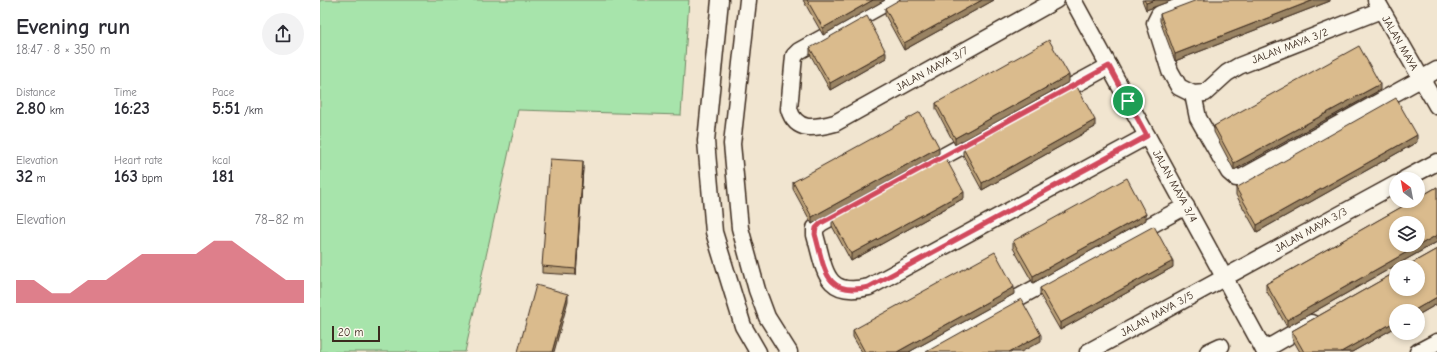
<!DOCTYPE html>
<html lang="en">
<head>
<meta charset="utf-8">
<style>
	:root { --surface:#fff; --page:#f2f2f3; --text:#2b2b33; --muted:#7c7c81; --accent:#d1495b }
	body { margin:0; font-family:"Comic Neue",sans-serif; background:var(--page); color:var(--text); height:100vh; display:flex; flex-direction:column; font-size:15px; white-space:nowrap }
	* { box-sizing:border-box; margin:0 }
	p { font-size:13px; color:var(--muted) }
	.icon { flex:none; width:22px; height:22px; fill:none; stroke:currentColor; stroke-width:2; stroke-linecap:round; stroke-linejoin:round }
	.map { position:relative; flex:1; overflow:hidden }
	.sheet { display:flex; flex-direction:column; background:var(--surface); width:320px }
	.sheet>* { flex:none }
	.needle { width:26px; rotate:328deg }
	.controls { position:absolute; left:1069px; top:172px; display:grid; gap:8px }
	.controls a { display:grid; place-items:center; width:36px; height:36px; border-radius:50%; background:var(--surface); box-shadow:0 2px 6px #0003; font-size:20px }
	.scale { position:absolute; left:12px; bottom:10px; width:48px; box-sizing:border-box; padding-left:4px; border:2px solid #3b2a1e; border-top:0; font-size:11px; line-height:14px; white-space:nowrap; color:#3b2a1e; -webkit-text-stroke:3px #fbf7ec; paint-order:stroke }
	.pin { position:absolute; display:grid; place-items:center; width:34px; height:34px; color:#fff; margin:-17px; border:2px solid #fff; border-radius:50%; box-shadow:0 1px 4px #0007 }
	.round { display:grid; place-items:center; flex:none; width:42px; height:42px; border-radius:21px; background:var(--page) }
	.summary { display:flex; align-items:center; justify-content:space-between; height:68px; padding:0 16px }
	h1 { font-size:22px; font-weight:700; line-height:30px }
	.metrics { display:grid; grid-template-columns:repeat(3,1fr); gap:6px; height:68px; padding:4px 16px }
	.metrics div { display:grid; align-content:center }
	.metrics b { font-size:17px; font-weight:700 }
	.metrics small { font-size:11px; font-weight:400 }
	.metrics p { font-size:11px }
	.chart { height:112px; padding:8px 16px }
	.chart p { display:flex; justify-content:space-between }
	.chart svg { width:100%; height:72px; margin-top:4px; fill:var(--accent); opacity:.7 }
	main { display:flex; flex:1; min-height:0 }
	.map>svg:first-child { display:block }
</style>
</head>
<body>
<main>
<section class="sheet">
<div class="summary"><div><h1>Evening run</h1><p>18:47 · 8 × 350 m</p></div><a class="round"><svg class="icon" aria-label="share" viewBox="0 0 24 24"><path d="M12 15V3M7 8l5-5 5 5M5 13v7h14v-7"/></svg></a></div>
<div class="metrics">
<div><p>Distance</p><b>2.80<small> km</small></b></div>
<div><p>Time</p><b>16:23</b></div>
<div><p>Pace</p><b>5:51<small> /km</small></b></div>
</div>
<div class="metrics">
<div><p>Elevation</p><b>32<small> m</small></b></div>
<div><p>Heart rate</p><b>163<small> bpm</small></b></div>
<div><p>kcal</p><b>181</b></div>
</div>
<div class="chart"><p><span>Elevation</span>78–82 m</p>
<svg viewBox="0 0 160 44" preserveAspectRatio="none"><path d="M0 44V30L10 30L20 38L30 38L40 30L50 30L60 22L70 14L80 14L90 14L100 14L110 6L120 6L130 14L140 22L150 30L160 30V44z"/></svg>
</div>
</section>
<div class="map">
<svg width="1117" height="352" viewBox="0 0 1117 352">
	<rect width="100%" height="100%" fill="#f1e5d0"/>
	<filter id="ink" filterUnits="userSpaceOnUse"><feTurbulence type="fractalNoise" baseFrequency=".025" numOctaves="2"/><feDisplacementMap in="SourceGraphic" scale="8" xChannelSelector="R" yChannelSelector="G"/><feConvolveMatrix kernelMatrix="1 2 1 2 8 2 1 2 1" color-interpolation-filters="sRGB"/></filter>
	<g filter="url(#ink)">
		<polygon fill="#a7e4ab" stroke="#718764" points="0,0 369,0 361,115 198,110 145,352 0,352"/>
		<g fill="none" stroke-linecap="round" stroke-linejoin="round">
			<g stroke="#3b2a1e" stroke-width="19">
				<g id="minor">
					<polyline points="400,0 386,141 394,232 423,326 438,352"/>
					<polyline points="428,0 412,144 420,228 437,290 447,317 469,352"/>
					<path d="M 571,0 L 479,51 L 474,56 L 469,109 C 476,133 496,128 515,123 L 736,0"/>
					<polyline points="753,0 945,352"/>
					<polyline points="876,0 843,12 839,15 835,23 850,71 859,87 873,94 885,93 907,73 919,66 1061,10"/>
					<polyline points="1056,0 1117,106"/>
					<path d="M 789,66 L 501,223 L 495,228 L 495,235 C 505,269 504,298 549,287 L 827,136"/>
					<polyline points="873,94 878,118 909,172 916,178 921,178 1117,70"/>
					<polyline points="1085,179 1117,162"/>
					<polyline points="944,350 991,323"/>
					<polyline points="599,352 866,206"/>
					<polyline points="768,352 1076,184"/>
					<polyline points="888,352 901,346"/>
					<polyline points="1098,352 1117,342"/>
				</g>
			</g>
			<use href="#minor" stroke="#fbf7ec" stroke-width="16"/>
		</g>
		<g fill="#bba179" stroke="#3b2a1e">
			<polygon points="483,0 565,0 503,35"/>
			<polygon points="674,0 584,50 565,15 565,8"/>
			<polygon points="822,0 853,0 826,10"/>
			<polygon points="1010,0 1010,1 855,61 840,21 840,14"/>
			<polygon points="490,48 566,58 510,90 490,54"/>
			<polygon points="749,82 635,145 616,109 616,103"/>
			<polygon points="1060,90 914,170 894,132 894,126"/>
			<polygon points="775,127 662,190 643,155 643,148"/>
			<polygon points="1097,142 937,232 916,195 916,188"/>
			<polygon points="619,154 492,224 473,189 473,182"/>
			<polygon points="263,168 256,275 222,273 222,266"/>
			<polygon points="1117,187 1117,242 967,327 946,290 946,284"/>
			<polygon points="644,198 531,261 512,226 512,219"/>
			<polygon points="826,220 713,283 693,248 693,241"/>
			<polygon points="1117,249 1117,304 1098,315 1098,311 1076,311 1076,327 1032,352 980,352 972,338 972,331 1076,272 1076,289 1098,289 1098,267 1085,267"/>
			<polygon points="853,267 740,330 720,295 720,288"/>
			<polygon points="694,294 589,352 542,352 533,337 533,330"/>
		</g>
		<g fill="#998363" stroke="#3b2a1e">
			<polygon points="553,0 565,0 503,35 503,28"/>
			<polygon points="662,0 674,0 584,50 584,43"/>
			<polygon points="835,0 853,0 826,10 826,3"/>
			<polygon points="994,0 1010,0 1010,1 855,61 855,54"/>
			<polygon points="566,52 566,58 510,90 510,83"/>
			<polygon points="749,75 749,82 635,145 635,138"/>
			<polygon points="1060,84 1060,90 914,170 914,163"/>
			<polygon points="775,120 775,127 662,190 662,183"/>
			<polygon points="1097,135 1097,142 937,232 937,225"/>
			<polygon points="619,147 619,154 492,224 492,217"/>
			<polygon points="263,161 263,168 256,275 256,269"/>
			<polygon points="644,192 644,198 531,261 531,254"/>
			<polygon points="826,214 826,220 713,283 713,276"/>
			<polygon points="1117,235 1117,242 967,327 967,320"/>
			<polygon points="853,261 853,267 740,330 740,323"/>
			<polygon points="694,287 694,294 589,352 577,352"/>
			<polygon points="248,294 248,301 234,352 232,352"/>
			<polygon points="1117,297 1117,304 1098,315 1098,311 1093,311"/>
			<polygon points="1076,321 1076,327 1032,352 1021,352"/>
			<polygon points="721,335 721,341 701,352 689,352"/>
		</g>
		<g fill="#dabb8d" stroke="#3b2a1e" fill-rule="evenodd">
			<polygon points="487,0 553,0 503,28"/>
			<polygon points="579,0 662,0 584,43 565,8"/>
			<polygon points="824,0 835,0 826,3"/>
			<polygon points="877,0 994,0 855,54 840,14"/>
			<polygon points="547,16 566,52 510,83 490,48"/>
			<polygon points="729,40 749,75 635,138 616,103"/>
			<polygon points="1039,46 1060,84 914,163 894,126"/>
			<polygon points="756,85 775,120 662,183 643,148"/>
			<polygon points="1076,98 1097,135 937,225 916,188"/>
			<polygon points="600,112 619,147 492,217 473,182"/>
			<polygon points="625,157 644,192 531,254 512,219"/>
			<polygon points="230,159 263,161 256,269 222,266"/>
			<polygon points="807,178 826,214 713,276 693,241"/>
			<path d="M 1117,187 L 1117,235 L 967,320 L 946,284 L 1092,201 L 1098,201 L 1098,198 ZM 1076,223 L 1098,223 L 1098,245 L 1076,245 Z"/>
			<polygon points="834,226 853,261 740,323 720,288"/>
			<polygon points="1117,249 1117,297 1093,311 1076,311 1076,321 1021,352 984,352 972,331 1076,272 1076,289 1098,289 1098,267 1085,267"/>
			<polygon points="675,252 694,287 577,352 545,352 533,330"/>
			<polygon points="216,285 248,294 232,352 198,352"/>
			<polygon points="701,299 721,335 689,352 606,352"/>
		</g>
	</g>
	<g fill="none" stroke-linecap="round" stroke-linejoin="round" filter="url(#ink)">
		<g stroke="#fff" stroke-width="8">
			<path id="route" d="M 789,66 L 827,136 L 549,287 C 504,297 505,269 495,234 L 496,228 L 501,223 Z"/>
		</g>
		<use href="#route" stroke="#d1495b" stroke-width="5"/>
	</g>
	<g text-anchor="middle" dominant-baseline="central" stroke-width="3.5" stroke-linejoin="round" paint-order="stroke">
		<g font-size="11" fill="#3b2a1e" stroke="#fbf7ec">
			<text transform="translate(1080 43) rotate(60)">JALAN MAYA</text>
			<text transform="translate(970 46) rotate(-21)">JALAN MAYA 3/2</text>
			<text transform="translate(612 69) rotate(-29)">JALAN MAYA 3/7</text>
			<text transform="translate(855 186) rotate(61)">JALAN MAYA 3/4</text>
			<text transform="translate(991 230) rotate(-29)">JALAN MAYA 3/3</text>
			<text transform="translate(837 314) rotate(-29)">JALAN MAYA 3/5</text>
		</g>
	</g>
</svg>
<div class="controls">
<a><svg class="needle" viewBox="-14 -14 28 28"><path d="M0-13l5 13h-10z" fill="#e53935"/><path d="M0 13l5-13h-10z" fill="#7c7c81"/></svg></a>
<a><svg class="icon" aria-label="layers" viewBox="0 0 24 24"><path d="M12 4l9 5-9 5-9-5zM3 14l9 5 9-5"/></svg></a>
<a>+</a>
<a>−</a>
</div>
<div class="scale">20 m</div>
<div class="pin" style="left:808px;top:101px;background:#1e9e55"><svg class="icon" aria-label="arrive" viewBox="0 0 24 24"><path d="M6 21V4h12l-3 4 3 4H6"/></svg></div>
</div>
</main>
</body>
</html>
